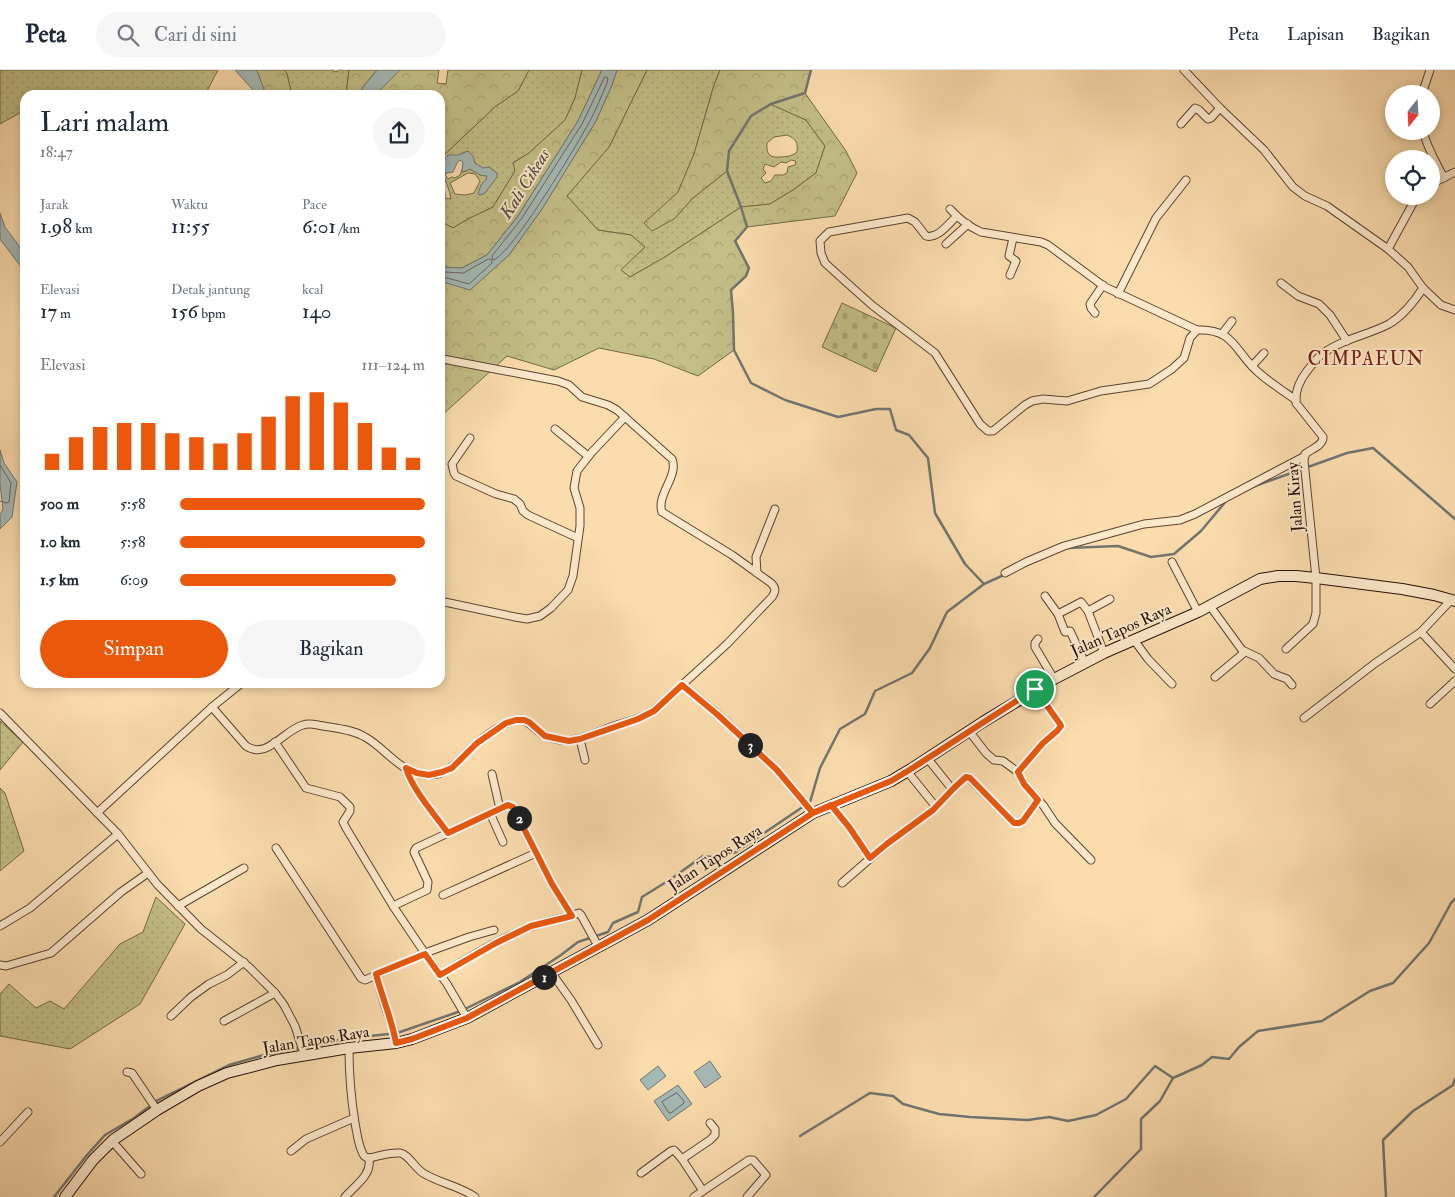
<!DOCTYPE html>
<html lang="id">
<head>
<meta charset="utf-8">
<style>
	:root { --surface:#fff; --page:#f6f6f7; --text:#1f2937; --muted:#747a83; --line:#e0e1e3; --accent:#ea580c }
	body { margin:0; font-family:"IM FELL Double Pica",serif; background:var(--page); color:var(--text); height:100vh; display:flex; flex-direction:column; font-size:19px; white-space:nowrap }
	* { box-sizing:border-box; margin:0 }
	p { font-size:16px; color:var(--muted) }
	.icon { flex:none; width:28px; height:28px; fill:none; stroke:currentColor; stroke-width:2; stroke-linecap:round; stroke-linejoin:round }
	.map { position:relative; flex:1; overflow:hidden }
	.sheet { position:absolute; left:20px; top:20px; width:425px; height:598px; display:flex; flex-direction:column; background:var(--surface); border-radius:15px; box-shadow:0 2px 8px #0003 }
	.sheet>* { flex:none }
	.needle { width:32px; rotate:198deg }
	.buttons { position:absolute; left:1385px; top:15px; display:grid; gap:10px }
	.buttons a { display:grid; place-items:center; width:55px; height:55px; border-radius:50%; background:var(--surface); box-shadow:0 2px 8px #0003; font-size:25px }
	.pin { position:absolute; display:grid; place-items:center; width:42px; height:42px; color:#fff; margin:-21px; border:2px solid #fff; border-radius:50%; box-shadow:0 1px 5px #0007 }
	.km { position:absolute; width:25px; height:25px; margin:-12px; border-radius:50%; background:#222; color:#fff; font-size:14px; line-height:25px; text-align:center }
	.round { display:grid; place-items:center; flex:none; width:52px; height:52px; border-radius:26px; background:var(--page) }
	.head { display:flex; align-items:center; justify-content:space-between; height:85px; padding:0 20px }
	h1 { font-size:28px; font-weight:600; line-height:38px }
	.stats { display:grid; grid-template-columns:repeat(3,1fr); gap:8px; height:85px; padding:5px 20px }
	.stats div { display:grid; align-content:center }
	.stats b { font-size:21px; font-weight:600 }
	.stats small { font-size:14px; font-weight:400 }
	.stats p { font-size:14px }
	.chart { height:140px; padding:10px 20px }
	.chart p { display:flex; justify-content:space-between }
	.chart svg { width:100%; height:90px; margin-top:5px; stroke:var(--accent); stroke-width:6 }
	.action { display:flex; gap:10px; margin-top:auto; padding:10px 20px }
	.action a { flex:1; height:58px; border-radius:30px; background:var(--accent); color:#fff; font-size:20px; font-weight:600; line-height:58px; text-align:center }
	.action a+a { background:var(--page); color:var(--text) }
	ul { padding:0 20px; list-style:none; font-size:16px }
	li { display:grid; grid-template-columns:80px 60px 1fr; align-items:center; height:38px }
	li i { height:12px; border-radius:6px; background:var(--accent) }
	header { display:flex; align-items:center; gap:30px; box-sizing:border-box; height:70px; padding:0 25px; background:var(--surface); border-bottom:1px solid var(--line) }
	header strong { font-size:24px }
	nav { display:flex; gap:28px; margin-inline-start:auto; font-size:18px }
	.search { width:350px; height:45px; background:var(--page); display:flex; align-items:center; gap:12px; box-sizing:border-box; padding:0 18px; border-radius:28px; color:var(--muted); font-size:19px }
	.map>svg:first-child { display:block }
</style>
</head>
<body>
<header>
<strong>Peta</strong>
<div class="search"><svg class="icon" aria-label="search" viewBox="0 0 24 24"><circle cx="10" cy="10" r="6"/><path d="M15 15l6 6"/></svg>Cari di sini</div>
<nav><a>Peta</a><a>Lapisan</a><a>Bagikan</a></nav>
</header>
<div class="map">
<svg width="1455" height="1127" viewBox="0 0 1455 1127">
	<defs>
		<pattern id="grass-dots" width="8" height="8" patternUnits="userSpaceOnUse" patternTransform="scale(1.25)"><rect width="8" height="8" fill="#c3bf86"/><path d="M2 2h.1M6 6h.1" fill="none" stroke="#a8a372" stroke-width="1.8" stroke-linecap="round"/></pattern>
		<pattern id="forest-crowns" width="20" height="18" patternUnits="userSpaceOnUse" patternTransform="scale(1.25)"><rect width="20" height="18" fill="#c3bf86"/><path d="M2 6a3 3 0 1 1 6 0M12 15a3 3 0 1 1 6 0" fill="none" stroke="#a8a372"/></pattern>
		<pattern id="cemetery-stones" width="16" height="16" patternUnits="userSpaceOnUse" patternTransform="scale(1.25)"><rect width="16" height="16" fill="#c3bf86"/><path d="M2 7V4a2 2 0 0 1 4 0v3zM10 15v-3a2 2 0 0 1 4 0v3z" fill="#a8a372"/></pattern>
	</defs>
	<rect width="100%" height="100%" fill="#fbdcad"/>
	<filter id="stains"><feTurbulence type="fractalNoise" baseFrequency=".004" numOctaves="4"/><feColorMatrix values="0 0 0 0 .2 0 0 0 0 .09 0 0 0 0 .02 0 0 0 .5 -.17"/></filter>
	<radialGradient id="worn" r=".72"><stop offset=".6" stop-color="#630" stop-opacity="0"/><stop offset="1" stop-color="#630" stop-opacity=".3"/></radialGradient>
	<g fill="url(#grass-dots)" stroke="#756846" fill-rule="evenodd">
		<polygon points="0,0 218,0 205,25 25,25 25,40 0,54"/>
		<polygon points="284,0 332,0 336,2 339,0 349,0 346,25 292,25 287,4"/>
		<path d="M 529,0 L 582,0 L 575,28 L 565,50 L 529,83 L 514,92 L 515,101 L 493,137 L 468,149 L 453,158 L 440,151 L 440,116 L 445,122 L 445,128 L 451,129 C 450,120 446,114 444,106 L 441,106 L 440,108 L 440,90 L 443,86 L 496,36 L 518,21 ZM 468,81 L 475,93 L 483,99 L 489,97 L 497,103 L 494,110 L 485,123 L 480,122 L 481,115 L 486,110 L 487,106 L 480,105 L 470,99 L 464,102 L 462,100 L 460,105 L 455,108 L 452,107 L 448,109 L 445,105 L 447,103 L 443,100 L 458,85 ZM 468,103 L 475,104 L 480,111 L 474,123 L 465,125 L 455,124 L 450,113 Z"/>
		<path d="M 647,0 L 720,0 L 714,15 L 694,84 L 678,122 L 667,133 L 674,149 L 693,128 L 727,101 L 729,81 L 740,63 L 751,46 L 771,34 L 806,50 L 825,76 L 816,103 L 793,120 L 770,134 L 741,137 L 665,187 L 630,207 L 620,200 L 645,177 L 631,165 L 598,160 L 567,126 L 609,77 ZM 787,65 C 796,69 798,72 797,82 C 791,87 788,86 781,87 C 770,88 766,85 767,73 L 774,67 ZM 791,90 L 796,91 L 795,95 L 788,97 L 787,103 L 783,105 L 775,105 L 771,111 L 765,113 L 761,108 L 766,103 L 763,99 L 765,94 L 774,97 L 781,92 L 786,93 Z"/>
		<polygon points="0,651 23,672 0,700"/>
		<polygon points="0,718 5,723 24,781 0,801"/>
		<polygon points="156,827 185,854 140,934 70,979 0,966 0,924 9,914 36,938 50,931 64,939 120,874 143,862"/>
	</g>
	<g fill="url(#forest-crowns)" stroke="#756846">
		<polygon points="256,0 284,0 287,4 292,25 266,25"/>
		<polygon points="349,0 377,0 363,17 359,25 346,25"/>
		<polygon points="400,0 439,0 437,13 446,14 448,0 529,0 518,21 496,36 443,86 440,90 440,25 375,25"/>
		<polygon points="582,0 602,0 578,51 518,146 487,185 462,198 440,197 440,151 453,158 468,149 493,137 515,101 513,93 529,83 565,50 575,28"/>
		<polygon points="617,0 647,0 609,77 567,126 598,160 631,165 645,177 621,200 630,207 665,187 741,137 770,134 793,120 816,103 825,76 806,50 770,34 751,46 740,63 729,81 727,101 693,128 674,149 652,161 644,153 678,122 694,84 714,15 720,0 811,0 805,23 846,81 857,103 835,146 747,157 736,171 749,198 746,206 731,221 733,243 734,280 698,306 654,289 599,278 554,300 507,286 440,347 440,211 470,219 509,185 542,139 596,51 612,15"/>
	</g>
	<polygon fill="url(#cemetery-stones)" stroke="#756846" points="842,233 896,258 876,302 822,277"/>
	<g fill="#a4b9b6" stroke="#727570">
		<polygon points="235,0 256,0 258,3 266,25 253,25 253,20"/>
		<polygon points="377,0 400,0 375,25 359,25 363,17"/>
		<polygon points="602,0 617,0 612,15 596,51 542,139 509,185 470,220 440,211 440,197 462,198 487,185 518,146 578,51"/>
		<polygon points="468,81 473,86 475,93 483,98 489,97 497,103 497,107 485,123 480,125 478,124 481,115 486,110 487,106 480,105 470,99 463,102 462,100 463,92 460,90 457,93 453,102 447,103 443,101 444,91 448,85 458,85"/>
		<polygon points="0,143 5,157 25,184 25,202 0,169"/>
		<polygon points="0,380 4,393 17,412 12,447 0,459 0,445 3,439 0,414"/>
		<polygon points="710,991 721,1007 705,1018 694,1002"/>
		<polygon points="658,996 666,1006 648,1020 640,1010"/>
		<polygon points="678,1015 692,1034 668,1051 654,1031"/>
	</g>
	<g fill="none" stroke-linecap="round" stroke-linejoin="round">
		<g stroke="#66645e" stroke-width="1">
			<path d="M 605,7 L 608,8 L 607,13 C 602,25 597,37 591,49 C 580,70 511,186 493,190 L 492,186 L 522,148 L 582,54 Z"/>
			<polygon points="489,189 492,190 492,193 469,214 444,207 443,206 445,202 463,203"/>
			<polyline points="0,395 11,413 9,432 6,433 0,431"/>
			<polygon points="677,1023 684,1031 684,1033 671,1043 669,1043 662,1032"/>
		</g>
		<g stroke="#727570" stroke-width="2.5">
			<polyline points="811,0 805,23 771,34 751,46 729,81 727,101 741,137 747,157 735,171 749,198 746,206 731,220 733,243 734,280 751,313 785,330 838,347 876,339 890,339 896,360 909,365 928,388 935,443 965,494 984,514"/>
			<polyline points="1252,417 1347,383 1373,378 1455,449"/>
			<polyline points="1068,478 1118,476 1151,487 1174,484 1201,461 1227,430"/>
			<polyline points="467,938 520,912 561,885 578,872 608,862 613,853 638,842 642,827 671,809 703,786 719,788 736,782 810,732 820,698 840,659 865,644 875,621 912,603 930,578 947,542 984,514 1006,504"/>
			<polyline points="400,962 458,942"/>
			<polyline points="800,1066 870,1023 893,1026 903,1034 939,1044 970,1047 1028,1050 1049,1047 1068,1051 1096,1045 1126,1029 1155,996 1173,1008 1202,995 1212,987 1229,989 1239,977 1258,961 1322,951 1370,921 1393,913 1429,873 1439,855 1451,833 1455,829"/>
			<polyline points="54,1127 87,1085 105,1065 134,1048 158,1030 229,995 264,985 309,976 350,968 389,964"/>
			<polyline points="1094,1127 1141,1079 1141,1049 1160,1031 1173,1008"/>
			<polyline points="1386,1127 1383,1070 1413,1041 1453,1015 1455,1009"/>
		</g>
		<g stroke="#5c4330" stroke-width="9">
			<g id="street">
				<polyline points="1184,0 1220,38 1264,80 1293,117 1305,126 1327,136 1388,179 1408,197 1423,218 1441,235 1455,240"/>
				<polyline points="1422,24 1430,0"/>
				<polyline points="1181,54 1195,38 1199,40 1208,49 1211,48 1220,38"/>
				<path d="M 1423,61 C 1427,78 1436,92 1444,108"/>
				<polyline points="1431,114 1455,102"/>
				<path d="M 950,139 C 958,148 970,157 981,162 L 1041,172 L 1048,175 L 1105,217 L 1197,260 C 1234,258 1235,282 1258,302 C 1269,312 1283,321 1296,330"/>
				<path d="M 957,146 C 948,154 938,169 926,166 L 915,152 L 908,148 L 829,162 L 820,171 L 821,183 L 825,193 L 846,212 L 873,236 L 935,283 L 980,354 L 988,361 L 993,361 L 1025,335 L 1032,331 L 1043,329 L 1067,331 L 1101,321 L 1149,314 L 1172,299 L 1184,288 L 1190,268 L 1197,260"/>
				<polyline points="946,174 968,154"/>
				<polyline points="1388,179 1417,126"/>
				<polyline points="1010,205 1016,191 1009,186 1013,168"/>
				<polyline points="1281,213 1298,226 1319,234 1330,245 1347,271"/>
				<polyline points="1118,224 1156,148 1186,110"/>
				<polyline points="1095,243 1091,238 1090,234 1103,215"/>
				<polyline points="1222,264 1232,251"/>
				<path d="M 443,289 L 558,311 L 569,315 L 582,327 L 608,335 L 617,340 L 672,389 C 679,406 656,425 662,442 L 732,485 L 771,513 C 776,518 776,521 772,527 L 727,574 L 682,615 L 719,645 L 777,700 L 813,743"/>
				<polyline points="1252,296 1264,283"/>
				<polyline points="555,359 588,386"/>
				<polyline points="470,368 452,394 454,403 456,406 496,424 514,429 520,434 523,441 528,445 578,468"/>
				<polyline points="1172,492 1198,542"/>
				<polyline points="757,503 756,487 775,439"/>
				<polyline points="1005,503 1026,492 1064,476 1144,454 1180,450 1195,444 1305,386"/>
				<polyline points="1045,526 1058,544 1065,562 1070,561 1085,593"/>
				<polyline points="440,531 515,547 527,549 540,546 551,538 568,520 573,506 580,456 580,438 574,418 577,401 592,382 625,347"/>
				<polyline points="1210,536 1242,580 1259,588 1274,604 1287,609 1292,615"/>
				<polyline points="1058,544 1081,532 1088,541"/>
				<polyline points="1421,562 1455,599"/>
				<polyline points="1038,569 1035,573 1035,577 1054,609"/>
				<polyline points="1134,570 1148,589 1172,614"/>
				<path d="M 1286,579 L 1313,554 L 1316,543 L 1316,508 L 1304,391 L 1305,384 C 1311,379 1323,376 1323,367 L 1296,333 C 1295,322 1300,310 1307,301 C 1312,295 1316,289 1322,284 C 1342,269 1368,265 1389,254 C 1404,245 1414,232 1423,218"/>
				<polyline points="1104,583 1088,541 1110,529"/>
				<polyline points="1215,607 1245,582"/>
				<polyline points="1430,634 1455,611"/>
				<path d="M 212,637 L 246,676 C 267,690 284,660 303,655 C 308,653 313,654 318,655 C 333,658 352,659 365,667 C 387,679 401,705 429,705 C 452,705 462,685 478,672 C 488,664 501,654 513,651 C 528,646 534,661 546,666 C 550,668 556,669 560,670 C 564,670 568,671 572,670 C 585,668 598,662 611,657 C 626,652 640,649 653,641 L 682,615"/>
				<polyline points="0,643 118,764 157,814 201,859 249,897 275,923 284,935 295,956 304,984"/>
				<polyline points="1304,648 1374,594 1421,562 1451,530"/>
				<polyline points="969,661 986,683 994,690 1003,691 1018,702 1024,714 1043,735 1055,753 1091,790"/>
				<polyline points="580,669 585,690"/>
				<polyline points="275,672 306,718 340,727 350,737 350,741 343,752 346,758 393,836 420,876 447,914 467,948"/>
				<polyline points="928,689 952,719"/>
				<path d="M 406,698 C 412,719 435,745 448,763 L 500,739 L 492,704"/>
				<polyline points="907,701 936,737"/>
				<polyline points="1018,702 1043,673 1057,661 1061,656 1060,654 1035,619"/>
				<polyline points="831,735 849,757 870,787"/>
				<polyline points="500,739 508,735 513,737 552,814 572,846"/>
				<polyline points="97,743 212,637 243,612"/>
				<polyline points="490,743 503,772"/>
				<polyline points="276,778 361,908 365,910 425,883 469,867 494,860"/>
				<polyline points="842,813 888,773 933,740 954,718 966,707 969,708 1014,753 1019,753 1023,751 1038,730"/>
				<polyline points="443,825 536,783"/>
				<polyline points="178,836 244,798"/>
				<polyline points="393,836 427,820 428,812 414,782 416,778 448,763"/>
				<polyline points="0,856 30,838 118,764"/>
				<polyline points="0,895 6,896 51,883 121,822 148,803"/>
				<polyline points="551,902 571,930 598,975"/>
				<polyline points="376,905 384,933 394,961 396,973"/>
				<path d="M 440,905 C 469,888 498,869 530,857 C 545,851 563,849 579,843 L 581,845 L 598,876"/>
				<polyline points="171,946 191,927 209,914 227,905 244,892"/>
				<polyline points="224,951 275,923"/>
				<path d="M 349,978 C 349,1004 351,1028 355,1053 C 357,1063 358,1075 363,1084 C 365,1088 366,1087 369,1088 C 379,1086 390,1082 400,1083 C 408,1084 415,1098 423,1103 C 439,1113 459,1116 475,1127"/>
				<polyline points="127,1002 132,1003 157,1040"/>
				<polyline points="112,1071 141,1104"/>
				<polyline points="0,1072 28,1042"/>
				<polyline points="291,1081 306,1069 354,1048"/>
				<polyline points="682,1089 710,1070 715,1065 715,1059 710,1053"/>
				<polyline points="641,1103 671,1081 674,1080 682,1089 703,1121"/>
				<path d="M 345,1127 C 355,1115 372,1106 369,1088"/>
				<polyline points="694,1127 749,1090 753,1090 766,1105 747,1127"/>
			</g>
		</g>
		<g stroke="#271006" stroke-width="12">
			<polyline id="secondary" points="65,1127 93,1090 113,1070 157,1040 198,1016 227,1003 277,990 349,978 396,973 412,969 467,948 648,850 813,743 891,711 911,699 983,652 1054,609 1104,583 1198,542 1260,509 1278,506 1296,506 1316,508 1402,519 1434,525 1455,531"/>
		</g>
		<use href="#street" stroke="#fce8ca" stroke-width="7"/>
		<use href="#secondary" stroke="#fce8ca" stroke-width="10"/>
	</g>
	<g fill="none" stroke-linecap="round" stroke-linejoin="round">
		<g stroke="#fff" stroke-width="10">
			<path id="route" d="M 1035,619 L 911,699 L 891,711 L 813,743 L 648,850 L 467,948 L 412,969 L 396,973 C 392,950 382,927 376,904 L 425,884 L 440,905 L 496,873 L 531,856 L 572,846 L 552,814 L 513,737 L 508,735 L 448,763 C 435,745 412,719 406,698 L 417,703 L 429,705 L 442,702 L 452,698 L 477,673 L 506,653 L 516,650 L 524,650 L 529,652 L 545,666 L 569,671 L 580,669 L 638,649 L 654,641 L 682,615 L 718,645 L 777,700 L 813,743 L 831,735 L 849,757 L 870,788 L 888,773 L 933,740 L 954,718 L 966,707 L 970,708 L 1014,753 L 1019,753 L 1023,751 L 1038,730 L 1024,714 L 1018,702 L 1043,673 L 1057,661 L 1061,656 L 1060,654 L 1035,619"/>
		</g>
		<use href="#route" stroke="#ea580c" stroke-width="6"/>
	</g>
	<g text-anchor="middle" dominant-baseline="central" stroke-width="4" stroke-linejoin="round" paint-order="stroke">
		<g font-size="16" fill="#271006" stroke="#fce8ca">
			<text transform="translate(1295 427) rotate(-94)">Jalan Kiray</text>
			<text transform="translate(1121 560) rotate(-24)">Jalan Tapos Raya</text>
			<text transform="translate(715 788) rotate(-33)">Jalan Tapos Raya</text>
			<text transform="translate(316 970) rotate(-9)">Jalan Tapos Raya</text>
		</g>
		<g font-size="18" font-style="italic" fill="#534b44" stroke="#fce8ca">
			<text transform="translate(525 114) rotate(-58)">Kali Cikeas</text>
		</g>
		<g font-size="19" letter-spacing="1" fill="#7a1f14" stroke="#fce8ca">
			<text x="1366" y="289">CIMPAEUN</text>
		</g>
	</g>
	<rect width="100%" height="100%" filter="url(#stains)"/>
	<rect width="100%" height="100%" fill="url(#worn)"/>
</svg>
<div class="buttons">
<a><svg class="needle" viewBox="-14 -14 28 28"><path d="M0-13l5 13h-10z" fill="#e53935"/><path d="M0 13l5-13h-10z" fill="#747a83"/></svg></a>
<a><svg class="icon" aria-label="locate" viewBox="0 0 24 24"><circle cx="12" cy="12" r="6"/><path d="M12 2v4M12 18v4M2 12h4M18 12h4"/></svg></a>
</div>
<div class="pin" style="left:1035px;top:619px;background:#1e9e55"><svg class="icon" aria-label="arrive" viewBox="0 0 24 24"><path d="M6 21V4h12l-3 4 3 4H6"/></svg></div>
<b class="km" style="left:544px;top:907px">1</b>
<b class="km" style="left:519px;top:748px">2</b>
<b class="km" style="left:750px;top:675px">3</b>
<section class="sheet">
<div class="head"><div><h1>Lari malam</h1><p>18:47</p></div><a class="round"><svg class="icon" aria-label="share" viewBox="0 0 24 24"><path d="M12 15V3M7 8l5-5 5 5M5 13v7h14v-7"/></svg></a></div>
<div class="stats">
<div><p>Jarak</p><b>1.98<small> km</small></b></div>
<div><p>Waktu</p><b>11:55</b></div>
<div><p>Pace</p><b>6:01<small> /km</small></b></div>
</div>
<div class="stats">
<div><p>Elevasi</p><b>17<small> m</small></b></div>
<div><p>Detak jantung</p><b>156<small> bpm</small></b></div>
<div><p>kcal</p><b>140</b></div>
</div>
<div class="chart"><p><span>Elevasi</span>111–124 m</p>
<svg viewBox="0 0 160 44" preserveAspectRatio="none"><path d="M5 44V36M15 44V28M25 44V23M35 44V21M45 44V21M55 44V26M65 44V28M75 44V31M85 44V26M95 44V18M105 44V8M115 44V6M125 44V11M135 44V21M145 44V33M155 44V38"/></svg>
</div>
<ul>
<li><b>500 m</b>5:58<i style="width:100%"></i></li>
<li><b>1.0 km</b>5:58<i style="width:100%"></i></li>
<li><b>1.5 km</b>6:09<i style="width:88%"></i></li>
</ul>
<div class="action"><a>Simpan</a><a>Bagikan</a></div>
</section>
</div>
</body>
</html>
